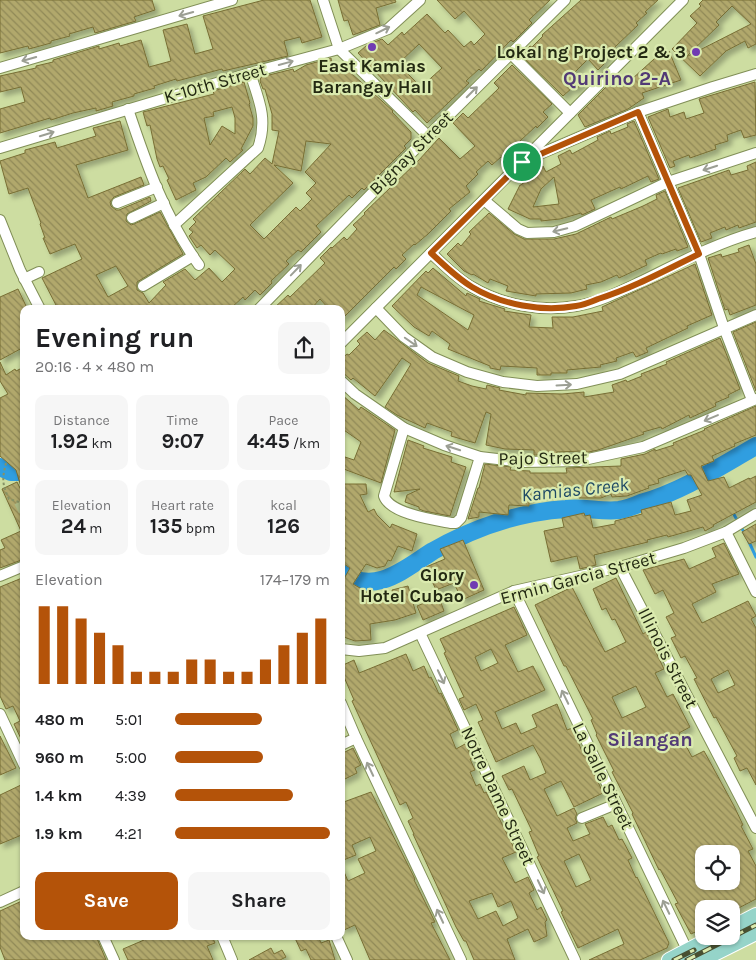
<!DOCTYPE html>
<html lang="en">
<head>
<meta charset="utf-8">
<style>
	:root { --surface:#fff; --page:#f6f6f6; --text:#202124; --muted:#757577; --accent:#b45309 }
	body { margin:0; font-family:Karla,sans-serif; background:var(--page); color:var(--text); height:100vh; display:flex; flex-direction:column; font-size:19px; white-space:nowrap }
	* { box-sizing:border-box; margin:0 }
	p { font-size:16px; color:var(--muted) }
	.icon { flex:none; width:28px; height:28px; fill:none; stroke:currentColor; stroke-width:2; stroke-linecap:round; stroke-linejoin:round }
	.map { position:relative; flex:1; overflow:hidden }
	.drawer { position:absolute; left:20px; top:305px; width:325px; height:635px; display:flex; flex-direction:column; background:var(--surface); border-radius:10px; box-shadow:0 1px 4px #0004 }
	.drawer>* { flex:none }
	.controls { position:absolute; left:695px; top:845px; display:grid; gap:10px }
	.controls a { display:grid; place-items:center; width:45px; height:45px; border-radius:10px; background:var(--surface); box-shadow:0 1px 4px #0004; font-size:25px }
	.pin { position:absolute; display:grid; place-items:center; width:42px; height:42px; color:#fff; margin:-21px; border:2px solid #fff; border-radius:50%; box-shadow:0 1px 5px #0007 }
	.round { display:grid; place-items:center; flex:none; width:52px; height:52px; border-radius:10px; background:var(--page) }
	.headline { display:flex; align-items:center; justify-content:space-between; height:85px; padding:0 15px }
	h1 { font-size:28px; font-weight:700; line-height:38px }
	.metrics { display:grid; grid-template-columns:repeat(3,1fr); gap:8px; height:85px; padding:5px 15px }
	.metrics div { display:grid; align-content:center; border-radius:10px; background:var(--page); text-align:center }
	.metrics b { font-size:21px; font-weight:700 }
	.metrics small { font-size:14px; font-weight:400 }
	.metrics p { font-size:14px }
	.chart { height:140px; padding:10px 15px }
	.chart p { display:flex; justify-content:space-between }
	.chart svg { width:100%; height:90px; margin-top:5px; stroke:var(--accent); stroke-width:6 }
	.action { display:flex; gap:10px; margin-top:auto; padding:10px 15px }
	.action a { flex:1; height:58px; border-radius:10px; background:var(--accent); color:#fff; font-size:20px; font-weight:700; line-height:58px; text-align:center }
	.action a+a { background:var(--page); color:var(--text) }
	ul { padding:0 15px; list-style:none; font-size:16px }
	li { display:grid; grid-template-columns:80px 60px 1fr; align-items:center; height:38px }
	li i { height:12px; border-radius:6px; background:var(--accent) }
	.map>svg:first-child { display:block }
</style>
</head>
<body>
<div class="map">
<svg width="756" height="960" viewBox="0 0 756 960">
	<defs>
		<pattern id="building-back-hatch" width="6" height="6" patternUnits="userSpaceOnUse" patternTransform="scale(1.25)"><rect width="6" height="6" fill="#b1a86c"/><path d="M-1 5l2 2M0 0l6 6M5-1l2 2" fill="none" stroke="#908957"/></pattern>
		<filter id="shadow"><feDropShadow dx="4" dy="4" stdDeviation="2.5" flood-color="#0004"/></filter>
	</defs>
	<rect width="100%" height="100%" fill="#cddda1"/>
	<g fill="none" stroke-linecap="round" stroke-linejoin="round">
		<g stroke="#309ee0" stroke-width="3">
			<polyline points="709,473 715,482"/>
			<polyline points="732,511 745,534"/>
			<polyline points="749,542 756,557"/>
		</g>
		<g stroke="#309ee0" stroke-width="18">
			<polyline points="0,467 11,472 24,472"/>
			<path d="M 341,573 C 376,596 404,569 433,551 C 473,528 520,512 566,509 C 584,507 602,512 619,510 C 626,509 634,506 641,503 C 683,491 719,467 756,446"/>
		</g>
	</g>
	<g fill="url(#building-back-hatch)" stroke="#786e34" fill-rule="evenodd" filter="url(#shadow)">
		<polygon points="0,0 152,0 155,10 134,17 136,21 95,33 93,27 69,34 70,36 51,41 51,43 29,49 28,46 0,53"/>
		<polygon points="264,0 310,0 322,37 302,43 300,37 284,41 288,56 223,71 222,69 177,81 176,79 154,86 155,88 134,94 134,96 112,102 113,106 96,111 96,108 73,113 51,120 50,118 0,133 0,109 25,102 21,87 0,92 0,76 36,68 36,66 53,62 53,60 99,46 99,49 119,43 120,46 141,40 149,67 171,61 163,30 187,24 195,54 213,49 203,16"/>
		<polygon points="338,0 395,0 396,2 376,8 380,25 353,35 348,20 344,21"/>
		<path d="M 437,0 L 550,0 L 529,20 L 532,23 L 513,42 L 511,40 L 481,71 L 479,69 L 466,81 L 469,83 L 427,123 L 415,110 L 413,112 L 358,53 L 367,45 L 382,39 L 388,45 L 402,32 L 404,35 L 427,14 L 445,33 L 448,30 L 464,47 L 471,41 L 474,45 L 485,34 L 464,11 L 455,19 ZM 419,44 L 442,68 L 421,87 L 398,64 Z"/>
		<polygon points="581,0 658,0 645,12 647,13 636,23 638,25 614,48 616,49 603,61 605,63 598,70 588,59 575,72 584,82 575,90 572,88 563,96 521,55 530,46 532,47 543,36 542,35"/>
		<path d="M 703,0 L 756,0 L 756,44 L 748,48 L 745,41 L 726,51 L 700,76 L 672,49 L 697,23 L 690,16 L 701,6 L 699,4 ZM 732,6 L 751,24 L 686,57 L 719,25 L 716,22 Z"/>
		<polygon points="664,50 667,53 669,51 681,80 642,93 644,98 628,109 585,127 578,115 610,83 613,86 630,75 632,79"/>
		<path d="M 331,58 L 333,72 L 341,64 L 393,111 L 392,112 L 411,132 L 411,139 L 404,146 L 406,148 L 364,190 L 362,188 L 352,198 L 349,195 L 316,226 L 321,232 L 301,252 L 298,250 L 286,261 L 289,264 L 271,281 L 272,283 L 260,295 L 255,290 L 245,300 L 243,297 L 230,309 L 58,309 L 42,278 L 82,259 L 75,244 L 50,254 L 43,238 L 45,238 L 40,224 L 41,223 L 28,188 L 9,194 L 0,161 L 25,153 L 25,150 L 55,142 L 57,148 L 96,136 L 93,128 L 120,121 L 128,150 L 76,165 L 88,198 L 141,177 L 144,185 L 114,197 L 110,202 L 111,206 L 116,210 L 119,210 L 150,197 L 151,201 L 127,214 L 126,221 L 131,225 L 134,224 L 160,212 L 183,254 L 137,282 L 137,290 L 143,293 L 149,303 L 166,285 L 163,282 L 185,269 L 195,280 L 209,268 L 222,282 L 235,269 L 215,250 L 210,255 L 201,245 L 197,248 L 189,236 L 193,232 L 189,229 L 196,222 L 193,219 L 245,169 L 250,174 L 265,158 L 272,164 L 279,131 L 272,130 L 272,114 L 265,89 L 263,89 L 260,81 L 261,77 L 293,69 L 294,72 L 306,65 ZM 306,141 L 331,144 L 305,172 L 316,183 L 306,193 L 312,199 L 300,211 L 296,207 L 264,239 L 250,225 L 293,183 L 274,165 L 301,171 ZM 116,266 L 128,286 L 108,297 L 96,275 Z"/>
		<polygon points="512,65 552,104 543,112 548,117 537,128 536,126 502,158 501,157 492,165 488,161 476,172 478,174 466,186 470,192 449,209 451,211 428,234 415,245 414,244 402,255 406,259 396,269 394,267 341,320 341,309 329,309 320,299 311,309 273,309 288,295 290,297 325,263 320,258 331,247 332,248 344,237 347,240 357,229 353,225 365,214 364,213 418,161 439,138 460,159 475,146 453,123 463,113 468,118 499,88 494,83"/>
		<path d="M 244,82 L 250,103 L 249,104 L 253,118 L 253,126 L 241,149 L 243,150 L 230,162 L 226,158 L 206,177 L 193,183 L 196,190 L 176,200 L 167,180 L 169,179 L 163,166 L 160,167 L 157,159 L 150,125 L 147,126 L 143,112 L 214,94 L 213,91 ZM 232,107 L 235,118 L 235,134 L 222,126 L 210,145 L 204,118 L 214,116 L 213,112 Z"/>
		<polygon points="755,82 756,135 744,138 741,130 727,135 728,141 715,145 716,149 690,158 689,155 673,161 675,166 670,168 648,117 668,109 670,117 684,112 686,119 704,113 699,99"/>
		<path d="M 634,121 L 659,179 L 651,182 L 648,176 L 621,189 L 620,187 L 591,200 L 595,209 L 582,215 L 581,213 L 560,219 L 541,221 L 541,219 L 530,219 L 508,209 L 520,185 L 521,185 L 543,166 L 546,172 L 561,164 L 558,156 L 570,150 L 572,154 L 598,140 L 597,137 L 610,131 L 611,134 L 628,127 L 627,124 ZM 554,177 L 559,204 L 533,207 L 541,189 Z"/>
		<polygon points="756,162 756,222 739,228 738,225 726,230 725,227 710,233 712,238 701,242 678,188 729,170 731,175 748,170 747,166"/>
		<polygon points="665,191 688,247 677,251 676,249 662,254 661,253 645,260 647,265 619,278 617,275 601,282 586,285 587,289 571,293 536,294 536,296 506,291 508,286 490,279 488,283 473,274 472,275 464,271 447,254 458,243 461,246 471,234 469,232 489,213 514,234 524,239 554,239 576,234 611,217 612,219 643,206 657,199 656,195"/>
		<polygon points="749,245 756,264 756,305 730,315 728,309 725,310 708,258 721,254 722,257 739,252 738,249"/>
		<path d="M 695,264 L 712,315 L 687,326 L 688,328 L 646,348 L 648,352 L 636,357 L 633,352 L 616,358 L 617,361 L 600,365 L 601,367 L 567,370 L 567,373 L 551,373 L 551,375 L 537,375 L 537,368 L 501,366 L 500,370 L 490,368 L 490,366 L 448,349 L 450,344 L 432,331 L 429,336 L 414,327 L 392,306 L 426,271 L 428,273 L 433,268 L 466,296 L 467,293 L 480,299 L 479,301 L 505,309 L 504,311 L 531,315 L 529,327 L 553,328 L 552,317 L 573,317 L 603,311 L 602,307 ZM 421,287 L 474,315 L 468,330 L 417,295 Z"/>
		<polygon points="18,289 27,308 24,309 24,347 0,360 0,297"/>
		<polygon points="756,322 756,391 733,332"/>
		<polygon points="384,330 428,363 459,376 458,381 472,386 486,389 487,385 500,388 499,390 526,395 526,393 562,394 584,392 584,397 614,392 612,385 626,380 627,382 642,376 641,374 667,364 666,362 720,338 740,389 728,395 729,397 715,403 716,406 690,418 689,415 662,429 661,427 643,432 644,434 598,450 584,453 583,451 557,452 557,455 534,455 534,450 505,449 486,445 491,414 486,412 475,443 451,436 452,432 427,423 425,428 397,415 385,407 411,364 402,358 375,396 353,378 351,380 341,371 341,359 347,354 349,355 360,344 357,341 367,332 375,340"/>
		<polygon points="0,362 6,375 15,369 16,371 24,367 24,490 22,490 16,470 0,456 0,398 8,394 0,381"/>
		<polygon points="341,394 359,410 361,407 395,430 381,483 341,468 345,457 354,460 361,442 341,428"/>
		<polygon points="756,406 756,435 734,444 735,446 712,456 714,461 701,466 708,481 724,477 729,488 749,478 750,479 756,476 756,502 713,525 714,526 705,531 703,527 668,537 667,535 647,540 648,542 594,555 596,565 580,569 577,556 551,562 544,531 564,527 562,518 584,513 585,516 590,515 593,528 599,527 615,524 615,521 642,514 641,510 671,502 675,515 691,511 687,500 702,495 691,475 688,475 685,470 658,479 659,483 648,486 649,488 627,496 612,497 611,494 601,498 579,498 578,494 575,494 575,491 567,491 567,488 551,488 551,494 529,494 529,506 509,505 508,515 479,512 479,517 468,519 478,488 479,488 485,464 511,467 510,470 530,471 530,473 567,473 566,468 621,466 621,459 645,454 655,449 655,451 674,445 673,443 705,430 704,429"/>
		<polygon points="408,440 424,446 423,448 452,457 451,462 466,467 450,516 424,511 419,509 419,507 405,502 407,495 420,489 394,492"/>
		<polygon points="17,482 24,496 24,559 0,568 0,550 5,548 1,540 21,531 2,489"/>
		<polygon points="341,484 366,484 367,494 360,495 368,512 374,509 377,515 390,528 392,524 417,534 412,551 398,546 391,561 388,560 385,566 377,568 366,564 353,584 367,592 363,599 393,594 392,590 408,586 416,613 395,620 370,624 371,640 355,641 341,636 341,584 350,568 341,562 341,555 346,548 341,546 341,521 346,519 341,508"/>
		<polygon points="756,524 756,541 749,544 742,532"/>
		<polygon points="463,540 484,590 462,600 454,583 436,590 426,567 445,559 440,549"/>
		<path d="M 724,543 L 739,574 L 712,584 L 716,592 L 692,604 L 702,623 L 748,601 L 756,616 L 751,619 L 756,628 L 756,785 L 747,768 L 740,771 L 734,758 L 737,756 L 716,717 L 714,718 L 694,679 L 697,678 L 685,656 L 681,658 L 671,638 L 676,636 L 666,617 L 674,613 L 663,590 L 655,594 L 643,570 L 684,559 L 689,569 L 716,557 L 712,548 ZM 728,670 L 735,685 L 718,693 L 711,679 Z"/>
		<polygon points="24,574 24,745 14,724 20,721 13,706 6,709 0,696 0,587 22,578 21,575"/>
		<path d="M 616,578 L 643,634 L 646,632 L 664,669 L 655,673 L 667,697 L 673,694 L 690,727 L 679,733 L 692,757 L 704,751 L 734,806 L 743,825 L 741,826 L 753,849 L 748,851 L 756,866 L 756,899 L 731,912 L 731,909 L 704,909 L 704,928 L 691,934 L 675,904 L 678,903 L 660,869 L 659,870 L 632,814 L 633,813 L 612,772 L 614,771 L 596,735 L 597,734 L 591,720 L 593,719 L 566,666 L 564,666 L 535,605 L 572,587 L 605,652 L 626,642 L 615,619 L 612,620 L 606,608 L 602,610 L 593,589 ZM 636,686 L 646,707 L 622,718 L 612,697 ZM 704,854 L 731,854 L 731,881 L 704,881 Z"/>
		<polygon points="439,597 444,611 423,620 417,606"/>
		<path d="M 514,607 L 527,635 L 505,645 L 518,672 L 533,666 L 545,690 L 495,712 L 502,729 L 516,723 L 521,734 L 537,727 L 532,715 L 557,704 L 567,730 L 572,728 L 584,756 L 586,755 L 603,793 L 574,807 L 561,781 L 544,789 L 557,816 L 574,808 L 577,814 L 575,818 L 577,823 L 567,828 L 573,841 L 590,834 L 585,824 L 603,817 L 608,827 L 612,825 L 619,840 L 622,839 L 632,858 L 628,860 L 636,878 L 637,877 L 669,943 L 667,948 L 640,960 L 589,960 L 624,944 L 618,929 L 578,948 L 561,912 L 563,911 L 537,857 L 539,856 L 529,832 L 532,831 L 512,789 L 509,790 L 502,776 L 524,766 L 530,780 L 546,773 L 540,758 L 533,745 L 496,762 L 478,722 L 483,720 L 476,704 L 464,710 L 459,699 L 464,697 L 444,653 L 446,652 L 440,639 ZM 491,649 L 498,663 L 481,671 L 475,657 ZM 579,854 L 591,880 L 576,887 L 564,861 Z"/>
		<path d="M 406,654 L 413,671 L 424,666 L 429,678 L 431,677 L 439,694 L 441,693 L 458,730 L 450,734 L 456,749 L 465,744 L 472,758 L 470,759 L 475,770 L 470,772 L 476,786 L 480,784 L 484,793 L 486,792 L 516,852 L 502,858 L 515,883 L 528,877 L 534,890 L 529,893 L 537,910 L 541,907 L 547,920 L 545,922 L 547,936 L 534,942 L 528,929 L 507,939 L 515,960 L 474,960 L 466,941 L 464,941 L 456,927 L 413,834 L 414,834 L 408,821 L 413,818 L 406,802 L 400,805 L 352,701 L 354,700 L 341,670 L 341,666 L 354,660 L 359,673 ZM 492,893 L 498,907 L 511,901 L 518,918 L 503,926 L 496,911 L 478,919 L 469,901 Z"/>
		<polygon points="0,736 16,768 0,775"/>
		<polygon points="353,748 361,765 355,768 357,773 341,781 341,754"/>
		<polygon points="21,785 24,791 24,834 0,844 0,795"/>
		<polygon points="371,792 415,879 414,880 435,922 431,923 450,960 370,960 355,925 344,930 341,925 341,865 348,881 365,873 358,859 376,851 370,837 352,845 356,855 341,861 341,803"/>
		<polygon points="24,900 24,936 96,936 106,960 5,960 0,947 0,911"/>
		<polygon points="142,936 212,936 215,943 207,946 213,960 128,960 123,949 144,940"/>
		<polygon points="294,936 318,936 321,943 329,940 335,960 311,960 306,949 301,951"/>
		<polygon points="271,948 274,954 282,950 286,957 280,960 249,960"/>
	</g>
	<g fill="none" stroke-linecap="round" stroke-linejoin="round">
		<polyline stroke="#abb984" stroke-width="10" stroke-dasharray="10 5" stroke-linecap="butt" points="19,502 24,512"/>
		<g stroke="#818f57" stroke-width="12">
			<g id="minor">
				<polyline points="323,0 339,49 428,136"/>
				<polyline points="511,54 570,113"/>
				<polyline points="0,68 232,0"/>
				<path d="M 128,109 C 146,163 165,218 199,265"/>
				<polyline points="638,112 699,254 724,328 752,400"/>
				<polyline points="0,148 250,73 339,49 388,29 420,0"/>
				<polyline points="528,159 638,112 713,87 756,74"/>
				<polyline points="484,200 518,229 527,233 554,232 575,226 668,182 756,153"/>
				<polyline points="117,203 157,187"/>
				<polyline points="132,218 164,203"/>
				<polyline points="0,220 20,270 40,309"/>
				<path d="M 174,225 L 258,148 C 268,119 259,100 250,73"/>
				<path d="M 431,253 C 444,265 456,278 472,287 C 502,305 541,312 576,306 C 597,303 621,291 640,282 C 677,264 716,243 756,232"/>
				<polyline points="24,279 39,272"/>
				<polyline points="143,286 193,256"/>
				<polyline points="376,308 404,337 432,357 467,372 503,382 537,386 577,384 620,374 756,315"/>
				<polyline points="259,309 428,136 565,0"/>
				<polyline points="341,343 683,0"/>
				<polyline points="341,381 355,394 404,428 444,445 480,457 524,462 579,461 643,447 756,399"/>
				<path d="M 404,428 L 384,496 C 390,514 435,520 451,523 L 456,523 L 461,518 L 480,457"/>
				<polyline points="726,532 756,592"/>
				<polyline points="620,567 756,828"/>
				<polyline points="0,576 24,566"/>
				<polyline points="514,591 692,960"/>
				<polyline points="420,633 575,960"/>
				<polyline points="341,649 359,651 385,648 514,591 620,567 684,548 726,532 756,514"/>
				<polyline points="341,703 356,738 461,960"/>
				<polyline points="0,714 24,765"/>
				<polyline points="341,745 356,738"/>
				<polyline points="582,818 616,804"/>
				<polyline points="0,902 24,891"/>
				<polyline points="103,936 114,960"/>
				<polyline points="222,936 232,960"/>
				<polyline points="336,936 347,960"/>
			</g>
		</g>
		<g stroke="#fff" stroke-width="16">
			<g id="major">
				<polyline points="731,928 756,915"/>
				<polyline points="669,960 715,936"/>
				<polyline points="702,960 756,933"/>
			</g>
		</g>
		<path stroke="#869265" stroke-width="2" stroke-dasharray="2.5 2.5" stroke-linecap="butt" d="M 6,463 C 2,479 2,484 9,499 L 19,502"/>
		<use href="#minor" stroke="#fff" stroke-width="10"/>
		<use href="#major" stroke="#95d4c9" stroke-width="14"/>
		<g stroke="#485031" stroke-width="5">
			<g id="rail">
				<polyline points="674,960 694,950"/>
				<polyline points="687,960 756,925"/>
			</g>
		</g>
		<use href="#rail" stroke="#daeaae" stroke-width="3" stroke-dasharray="9" stroke-linecap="butt"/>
	</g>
	<defs><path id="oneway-shaft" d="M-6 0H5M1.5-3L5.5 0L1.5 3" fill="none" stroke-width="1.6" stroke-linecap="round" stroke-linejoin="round" transform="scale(1.25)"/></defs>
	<g stroke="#9c9f94">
		<use href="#oneway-shaft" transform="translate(186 14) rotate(164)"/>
		<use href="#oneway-shaft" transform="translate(383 30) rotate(-26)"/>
		<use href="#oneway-shaft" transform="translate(29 59) rotate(164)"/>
		<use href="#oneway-shaft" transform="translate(286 63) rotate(-15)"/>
		<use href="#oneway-shaft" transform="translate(472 92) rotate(-45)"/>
		<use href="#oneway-shaft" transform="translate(47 134) rotate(-17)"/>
		<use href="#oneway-shaft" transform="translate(710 168) rotate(162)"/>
		<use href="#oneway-shaft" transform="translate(560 230) rotate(166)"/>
		<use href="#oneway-shaft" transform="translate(296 270) rotate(-46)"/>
		<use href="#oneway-shaft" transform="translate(411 342) rotate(35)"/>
		<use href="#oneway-shaft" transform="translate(564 385) rotate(-3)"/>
		<use href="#oneway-shaft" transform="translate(711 418) rotate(157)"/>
		<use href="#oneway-shaft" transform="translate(453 448) rotate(-162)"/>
		<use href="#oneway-shaft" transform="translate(441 677) rotate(65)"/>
		<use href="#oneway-shaft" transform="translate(565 697) rotate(-116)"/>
		<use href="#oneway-shaft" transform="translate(370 769) rotate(-115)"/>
		<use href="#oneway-shaft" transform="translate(541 887) rotate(65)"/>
		<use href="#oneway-shaft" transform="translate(666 907) rotate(-116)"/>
		<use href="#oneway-shaft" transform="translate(440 916) rotate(-115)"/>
	</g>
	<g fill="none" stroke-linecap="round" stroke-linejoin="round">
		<g stroke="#fff" stroke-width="10">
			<path id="route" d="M 638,112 L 699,254 C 666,270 633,288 598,299 C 591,302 583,305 576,306 C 542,312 502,305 472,287 C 457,278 444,265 431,253 L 522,162 Z"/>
		</g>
		<use href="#route" stroke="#b45309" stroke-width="6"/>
	</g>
	<g fill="#703bb2" stroke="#daeaae" stroke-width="2">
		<circle cx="372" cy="47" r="5"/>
		<circle cx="696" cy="52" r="5"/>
		<circle cx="474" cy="585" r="5"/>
	</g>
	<g text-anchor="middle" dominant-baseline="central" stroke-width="4.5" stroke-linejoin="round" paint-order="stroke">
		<g font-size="18" font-weight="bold" fill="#232912" stroke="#daeaae" text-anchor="end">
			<text x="686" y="52">Lokal ng Project 2 &amp; 3</text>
			<text x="372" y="66" text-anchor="middle">East Kamias<tspan x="372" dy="21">Barangay Hall</tspan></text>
			<text x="464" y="575">Glory<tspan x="464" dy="21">Hotel Cubao</tspan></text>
		</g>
		<g font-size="18" fill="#232912" stroke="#daeaae">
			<text transform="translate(215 83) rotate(-16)">K-10th Street</text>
			<text transform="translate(411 153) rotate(-45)">Bignay Street</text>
			<text transform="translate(543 458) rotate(-1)">Pajo Street</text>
			<text transform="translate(578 578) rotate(-15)">Ermin Garcia Street</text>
			<text transform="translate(668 658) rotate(63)">Illinois Street</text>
			<text transform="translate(603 776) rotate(64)">La Salle Street</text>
			<text transform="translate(498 796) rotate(65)">Notre Dame Street</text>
		</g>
		<g font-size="19" font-style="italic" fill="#1f4a65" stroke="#daeaae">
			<text transform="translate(575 490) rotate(-6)">Kamias Creek</text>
		</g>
		<g font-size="20" font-weight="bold" fill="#523a76" stroke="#daeaae">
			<text x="617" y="78">Quirino 2-A</text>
			<text x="650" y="739">Silangan</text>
		</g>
	</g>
</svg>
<div class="controls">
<a><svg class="icon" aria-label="locate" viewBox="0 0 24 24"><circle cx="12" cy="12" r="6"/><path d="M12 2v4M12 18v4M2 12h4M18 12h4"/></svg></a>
<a><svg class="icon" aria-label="layers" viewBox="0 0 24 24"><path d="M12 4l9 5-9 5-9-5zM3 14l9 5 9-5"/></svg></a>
</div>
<div class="pin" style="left:522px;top:162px;background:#1e9e55"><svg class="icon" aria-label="arrive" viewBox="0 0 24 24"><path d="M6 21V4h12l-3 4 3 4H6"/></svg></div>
<section class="drawer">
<div class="headline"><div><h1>Evening run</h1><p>20:16 · 4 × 480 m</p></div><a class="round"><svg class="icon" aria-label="share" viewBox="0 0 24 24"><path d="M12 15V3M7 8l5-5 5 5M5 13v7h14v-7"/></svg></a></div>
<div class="metrics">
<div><p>Distance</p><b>1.92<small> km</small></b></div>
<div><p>Time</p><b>9:07</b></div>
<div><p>Pace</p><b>4:45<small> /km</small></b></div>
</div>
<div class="metrics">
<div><p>Elevation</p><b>24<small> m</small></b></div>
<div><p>Heart rate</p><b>135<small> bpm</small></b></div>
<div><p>kcal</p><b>126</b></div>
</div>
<div class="chart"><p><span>Elevation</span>174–179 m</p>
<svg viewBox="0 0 160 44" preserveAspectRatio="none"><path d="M5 44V6M15 44V6M25 44V12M35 44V19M45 44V25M55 44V38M65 44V38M75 44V38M85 44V32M95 44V32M105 44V38M115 44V38M125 44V32M135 44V25M145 44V19M155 44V12"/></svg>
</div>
<ul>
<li><b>480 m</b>5:01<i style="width:56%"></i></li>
<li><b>960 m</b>5:00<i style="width:57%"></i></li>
<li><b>1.4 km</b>4:39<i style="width:76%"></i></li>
<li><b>1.9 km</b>4:21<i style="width:100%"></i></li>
</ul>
<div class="action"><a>Save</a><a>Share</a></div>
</section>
</div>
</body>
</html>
